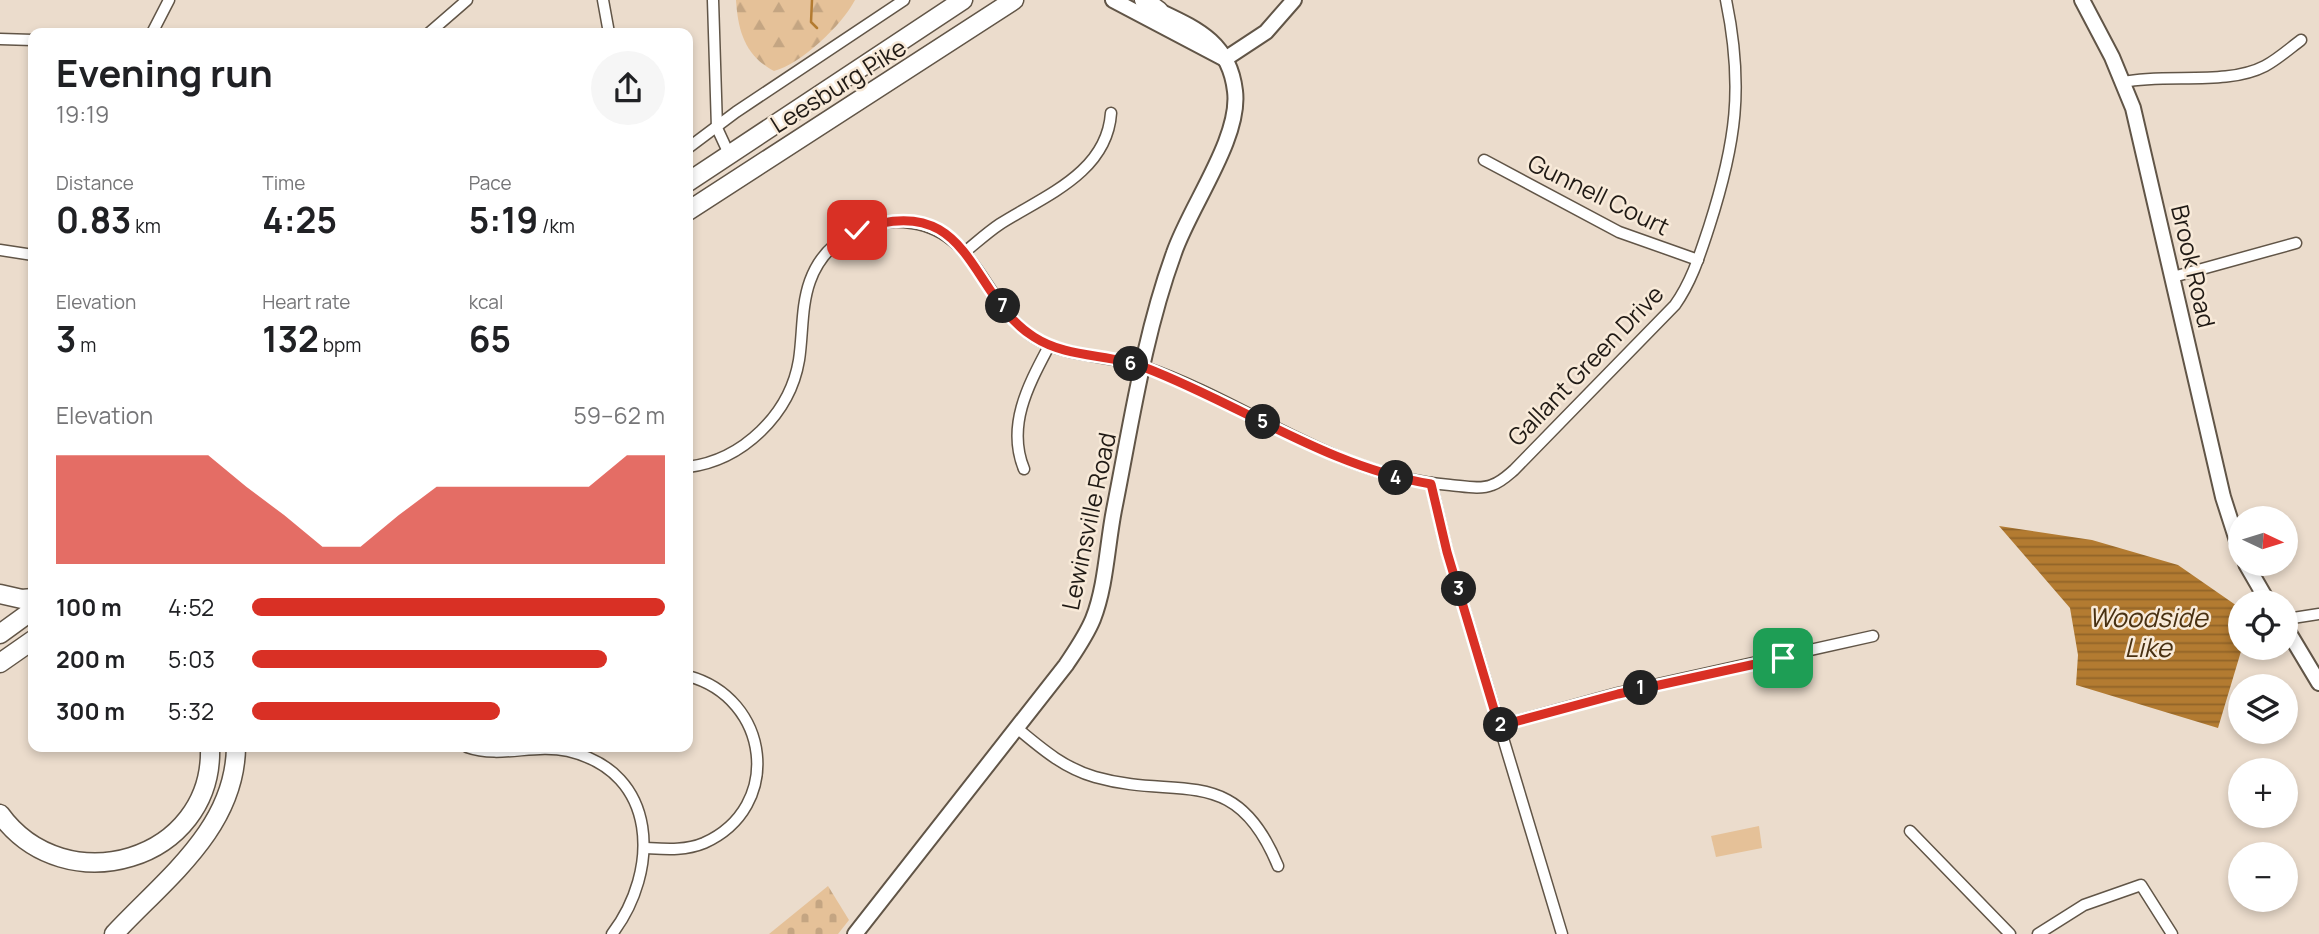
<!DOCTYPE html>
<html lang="en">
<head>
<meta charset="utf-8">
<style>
	:root { --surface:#fff; --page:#f6f6f6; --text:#202124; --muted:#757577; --accent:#d93025 }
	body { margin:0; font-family:Manrope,sans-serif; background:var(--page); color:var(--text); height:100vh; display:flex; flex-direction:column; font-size:26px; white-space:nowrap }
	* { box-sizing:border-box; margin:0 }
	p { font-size:23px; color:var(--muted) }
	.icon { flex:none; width:38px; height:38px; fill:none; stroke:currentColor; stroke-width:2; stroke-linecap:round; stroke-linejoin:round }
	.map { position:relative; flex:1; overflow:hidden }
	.panel { position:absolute; left:28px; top:28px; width:665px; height:724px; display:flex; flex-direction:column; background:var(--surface); border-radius:14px; box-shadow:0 4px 10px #0003 }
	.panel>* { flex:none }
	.needle { width:46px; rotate:94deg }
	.fabs { position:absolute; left:2228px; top:506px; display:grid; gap:14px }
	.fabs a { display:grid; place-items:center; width:70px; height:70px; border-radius:50%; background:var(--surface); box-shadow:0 4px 10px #0003; font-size:35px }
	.pin { position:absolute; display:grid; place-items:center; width:60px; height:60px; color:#fff; margin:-30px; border-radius:14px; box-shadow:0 4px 10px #0006 }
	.km { position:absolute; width:35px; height:35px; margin:-18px; border-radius:50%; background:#222; color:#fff; font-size:19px; line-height:35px; text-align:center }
	.round { display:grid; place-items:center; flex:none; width:74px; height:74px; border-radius:37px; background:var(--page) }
	.head { display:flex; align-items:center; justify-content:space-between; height:119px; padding:0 28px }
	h1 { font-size:38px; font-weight:700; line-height:52px }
	.stats { display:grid; grid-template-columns:repeat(3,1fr); gap:10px; height:119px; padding:7px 28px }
	.stats div { display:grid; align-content:center }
	.stats b { font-size:35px; font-weight:700 }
	.stats small { font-size:19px; font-weight:400 }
	.stats p { font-size:19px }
	.chart { height:196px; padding:14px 28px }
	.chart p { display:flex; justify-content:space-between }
	.chart svg { width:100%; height:126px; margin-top:7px; fill:var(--accent); opacity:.7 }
	ul { padding:0 28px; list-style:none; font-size:23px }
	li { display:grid; grid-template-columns:112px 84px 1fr; align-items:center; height:52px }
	li i { height:18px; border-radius:9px; background:var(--accent) }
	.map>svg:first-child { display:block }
</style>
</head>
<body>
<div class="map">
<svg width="2319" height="934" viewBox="0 0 2319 934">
	<defs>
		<pattern id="forest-firs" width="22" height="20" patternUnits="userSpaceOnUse" patternTransform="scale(1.75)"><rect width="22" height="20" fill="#e5c198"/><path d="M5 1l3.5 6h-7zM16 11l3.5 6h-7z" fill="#c4a582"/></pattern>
		<pattern id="cemetery-stones" width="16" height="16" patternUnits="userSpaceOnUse" patternTransform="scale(1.75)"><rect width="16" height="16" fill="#e5c198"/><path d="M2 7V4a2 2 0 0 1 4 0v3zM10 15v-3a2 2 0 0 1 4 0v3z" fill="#c4a582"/></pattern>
		<pattern id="water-rules" width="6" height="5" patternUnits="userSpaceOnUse" patternTransform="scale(1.75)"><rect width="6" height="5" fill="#b37b31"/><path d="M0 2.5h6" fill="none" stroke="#916428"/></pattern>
	</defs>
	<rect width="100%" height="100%" fill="#ebdccc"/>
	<polygon fill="#e5c198" points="1759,826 1762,848 1716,857 1711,836"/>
	<path fill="url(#forest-firs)" d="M 855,0 C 842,25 801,64 774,71 C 745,56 738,31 736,0 Z"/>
	<polygon fill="url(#cemetery-stones)" points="828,886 849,920 838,934 769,934"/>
	<polygon fill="url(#water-rules)" points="1999,526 2092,540 2178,565 2240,608 2242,648 2218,728 2076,685 2078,655 2070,608"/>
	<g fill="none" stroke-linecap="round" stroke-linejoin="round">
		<polyline stroke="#b37b31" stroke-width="2.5" points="812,0 811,22 817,28"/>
		<g stroke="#615547" stroke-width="13">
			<g id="street">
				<polyline points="603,0 609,33"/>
				<polyline points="713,0 717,128 729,154"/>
				<polyline points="152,33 169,0"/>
				<polyline points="429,33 467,0"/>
				<polyline points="0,39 33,40"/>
				<path d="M 2124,82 C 2167,73 2227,86 2265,66 C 2278,59 2289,49 2301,40"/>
				<polyline points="688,148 736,112 904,0"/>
				<polyline points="1484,160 1619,232 1698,260"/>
				<polyline points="0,250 33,255"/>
				<path d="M 966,251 C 977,242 988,232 1000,224 C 1044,196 1107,173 1111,113"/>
				<polyline points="2173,277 2296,243"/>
				<path d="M 688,467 C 743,460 790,414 799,360 C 803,334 801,306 810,281 C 825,239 869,216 912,223 C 977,232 984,304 1032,336 C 1066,359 1107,354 1144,367 C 1250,403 1333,476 1450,485 C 1463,486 1480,490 1492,485 C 1501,482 1507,476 1514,470 L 1675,305 C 1692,281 1700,254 1709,227 C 1736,143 1744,87 1726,0"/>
				<path d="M 1024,469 C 1006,425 1029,384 1049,346"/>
				<polyline points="1431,483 1447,552 1562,934"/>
				<polyline points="2286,619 2319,614"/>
				<polyline points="1499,726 1618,693 1873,636"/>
				<path d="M 1018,729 C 1042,749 1064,768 1095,777 C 1179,801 1235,761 1278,866"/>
				<path d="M 467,747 C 501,759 534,743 568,751 C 659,772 660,871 612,934"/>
				<polyline points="1910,831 2010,934"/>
				<path d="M 645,848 C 665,849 685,851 704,843 C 784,807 770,698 688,676"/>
				<polyline points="2038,934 2084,905 2141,885 2172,934"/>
			</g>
		</g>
		<g stroke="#615547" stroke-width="18">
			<g id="secondary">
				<polyline points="1113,0 1225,59"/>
				<polyline points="2082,0 2112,57 2133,108 2223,497 2240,550"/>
				<polyline points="1225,59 1266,32 1294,0"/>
				<polyline points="2246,564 2268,602"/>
				<polyline points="2286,628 2319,683"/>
				<path d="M 855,934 L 1066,665 C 1076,650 1086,636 1093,619 C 1106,586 1107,546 1114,510 C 1131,425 1144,335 1174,253 C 1190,206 1241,138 1235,91 C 1229,39 1192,27 1151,7"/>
			</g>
		</g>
		<g stroke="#615547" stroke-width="21">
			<g id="highway">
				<polyline points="1144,0 1159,11"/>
				<polyline points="688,182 963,0"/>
				<polyline points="688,211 1014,0"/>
				<polyline points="0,594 22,599 33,598"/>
				<polyline points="0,634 33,610"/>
				<polyline points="0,663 33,640"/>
				<path d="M 0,814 C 65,904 214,861 210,747"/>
				<path d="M 114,934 C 165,879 235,829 236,747"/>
			</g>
		</g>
		<use href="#street" stroke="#fff" stroke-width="10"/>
		<use href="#secondary" stroke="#fff" stroke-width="14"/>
		<use href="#highway" stroke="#fff" stroke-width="18"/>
	</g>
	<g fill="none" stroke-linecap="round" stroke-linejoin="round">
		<g stroke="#fff" stroke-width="14">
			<path id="route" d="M 857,230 C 973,188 968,296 1034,337 C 1068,359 1110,353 1146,368 C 1242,405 1328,467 1431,484 L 1447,552 L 1499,726 L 1618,694 L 1783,658"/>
		</g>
		<use href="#route" stroke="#d93025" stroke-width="9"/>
	</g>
	<g text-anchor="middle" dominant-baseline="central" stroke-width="5" stroke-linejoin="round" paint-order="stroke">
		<g font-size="24" fill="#201a15" stroke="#f8ead9">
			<text transform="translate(838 85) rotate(-32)">Leesburg Pike</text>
			<text transform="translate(1599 194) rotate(26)">Gunnell Court</text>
			<text transform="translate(2194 266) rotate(77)">Brook Road</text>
			<text transform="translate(1585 365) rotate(-46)">Gallant Green Drive</text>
			<text transform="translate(1088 521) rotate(-78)">Lewinsville Road</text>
		</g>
		<g font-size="26" font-style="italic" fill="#483011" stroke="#f8ead9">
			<text x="2148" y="617">Woodside<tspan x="2148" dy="30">Like</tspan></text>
		</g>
	</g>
</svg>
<div class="fabs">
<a><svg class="needle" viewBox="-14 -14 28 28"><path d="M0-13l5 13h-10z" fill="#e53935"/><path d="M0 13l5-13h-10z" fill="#757577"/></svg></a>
<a><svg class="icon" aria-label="locate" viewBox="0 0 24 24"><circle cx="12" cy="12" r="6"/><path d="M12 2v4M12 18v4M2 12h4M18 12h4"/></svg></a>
<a><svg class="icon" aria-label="layers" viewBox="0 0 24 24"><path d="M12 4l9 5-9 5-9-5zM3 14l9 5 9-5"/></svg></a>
<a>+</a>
<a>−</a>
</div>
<div class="pin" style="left:1783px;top:658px;background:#1e9e55"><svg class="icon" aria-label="arrive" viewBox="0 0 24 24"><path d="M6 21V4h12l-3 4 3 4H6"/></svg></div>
<div class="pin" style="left:857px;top:230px;background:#d93025"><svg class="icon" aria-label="check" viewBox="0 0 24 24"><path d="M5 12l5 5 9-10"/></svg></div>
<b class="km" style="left:1641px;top:688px">1</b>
<b class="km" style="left:1501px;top:725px">2</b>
<b class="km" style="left:1459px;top:589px">3</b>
<b class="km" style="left:1396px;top:478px">4</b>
<b class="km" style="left:1263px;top:422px">5</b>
<b class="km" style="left:1131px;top:364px">6</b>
<b class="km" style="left:1003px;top:306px">7</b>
<section class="panel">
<div class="head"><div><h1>Evening run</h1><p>19:19</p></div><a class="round"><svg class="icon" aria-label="share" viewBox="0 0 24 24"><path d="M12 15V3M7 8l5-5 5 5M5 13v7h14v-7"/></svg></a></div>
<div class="stats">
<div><p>Distance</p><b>0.83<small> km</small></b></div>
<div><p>Time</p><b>4:25</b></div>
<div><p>Pace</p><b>5:19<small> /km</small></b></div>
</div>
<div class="stats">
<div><p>Elevation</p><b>3<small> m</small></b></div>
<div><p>Heart rate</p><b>132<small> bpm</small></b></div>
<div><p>kcal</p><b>65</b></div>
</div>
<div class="chart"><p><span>Elevation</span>59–62 m</p>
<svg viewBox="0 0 160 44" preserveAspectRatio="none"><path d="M0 44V6L10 6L20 6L30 6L40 6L50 17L60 27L70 38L80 38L90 27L100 17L110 17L120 17L130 17L140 17L150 6L160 6V44z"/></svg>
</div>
<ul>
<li><b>100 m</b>4:52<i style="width:100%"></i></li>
<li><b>200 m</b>5:03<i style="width:86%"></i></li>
<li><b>300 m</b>5:32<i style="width:60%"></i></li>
</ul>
</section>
</div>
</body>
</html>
